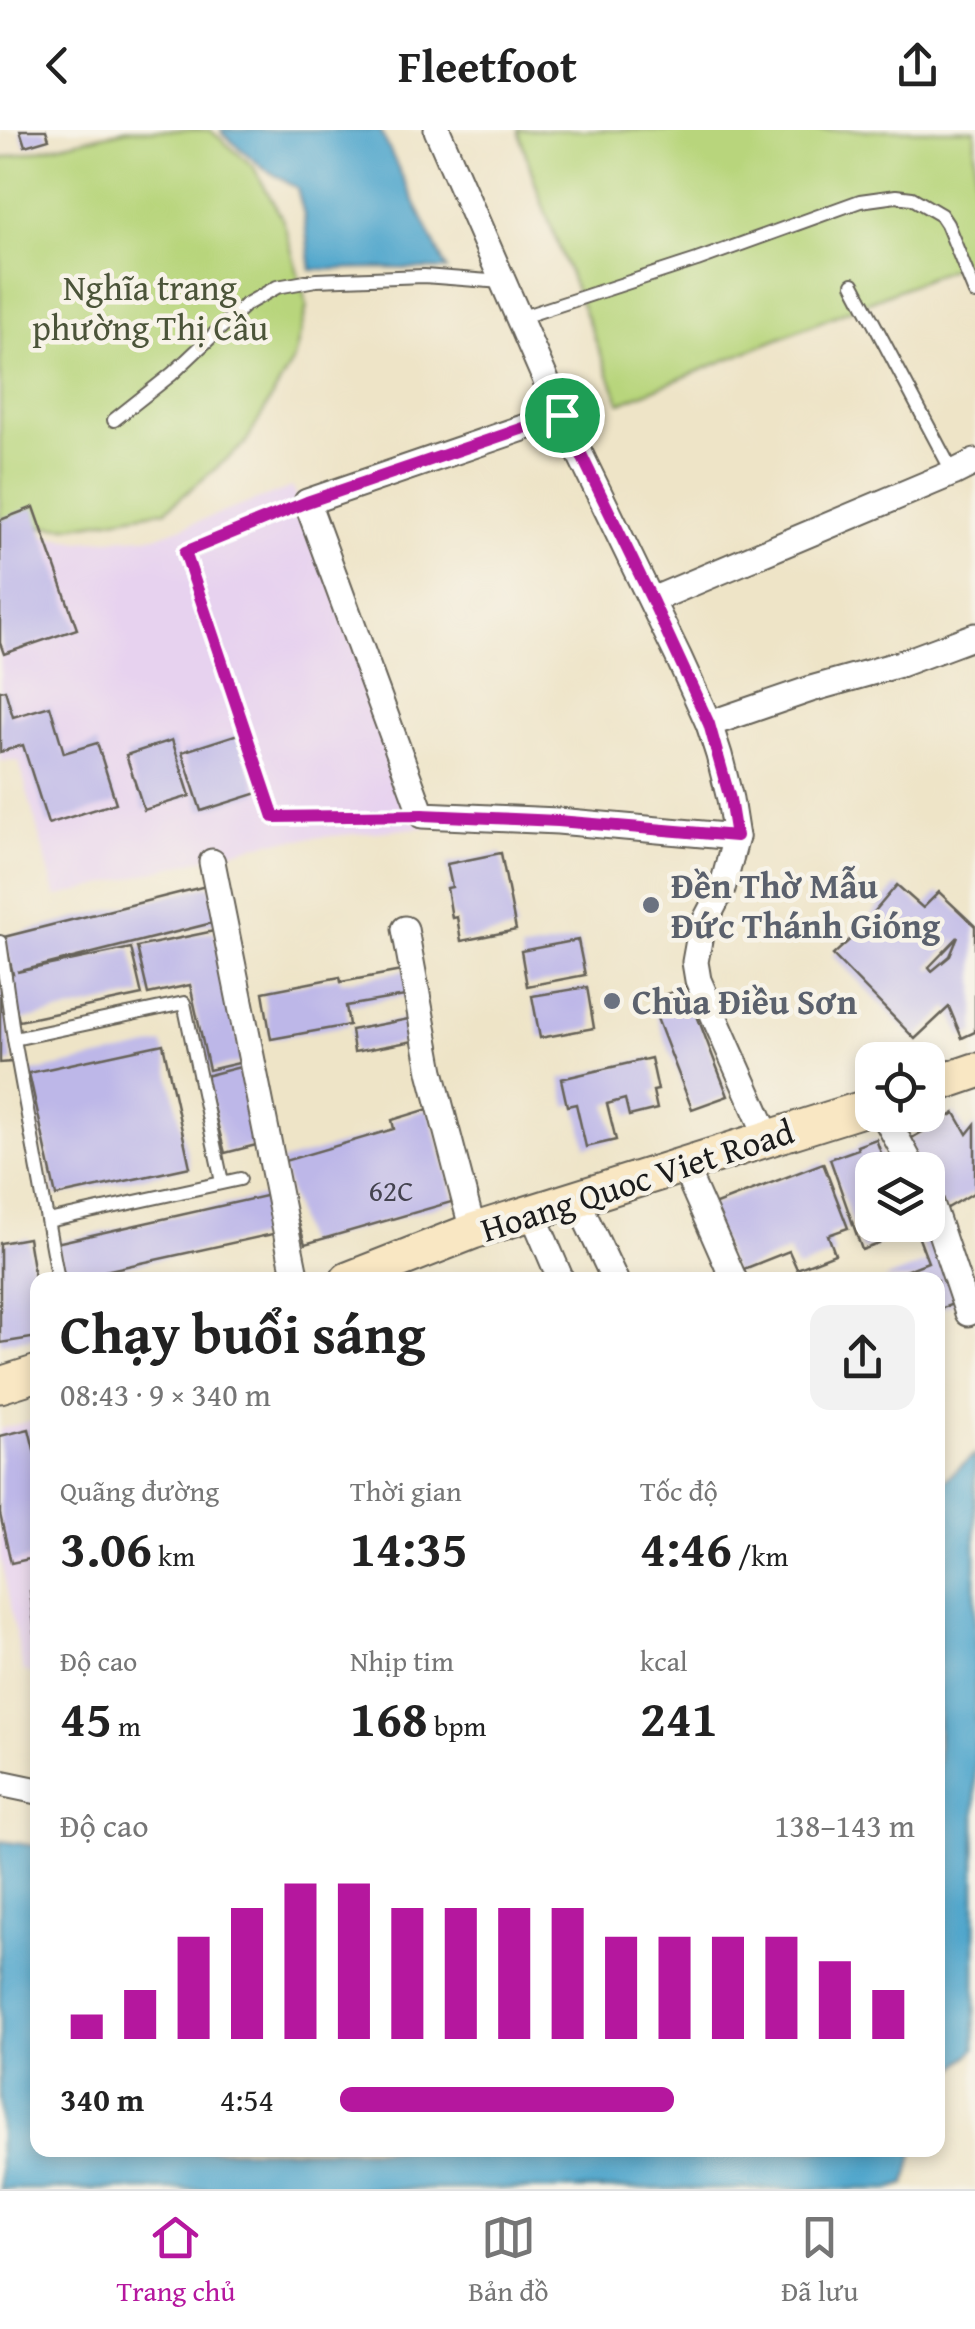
<!DOCTYPE html>
<html lang="vi">
<head>
<meta charset="utf-8">
<style>
	:root { --surface:#fff; --page:#f2f2f2; --text:#222; --muted:#767676; --line:#e0e0e0; --accent:#b5179e }
	body { margin:0; font-family:"Gentium Book Plus",serif; background:var(--page); color:var(--text); height:100vh; display:flex; flex-direction:column; font-size:38px; white-space:nowrap }
	* { box-sizing:border-box; margin:0 }
	p { font-size:32px; color:var(--muted) }
	.icon { flex:none; width:55px; height:55px; fill:none; stroke:currentColor; stroke-width:2; stroke-linecap:round; stroke-linejoin:round }
	.map { position:relative; flex:1; overflow:hidden }
	.panel { position:absolute; left:30px; top:1142px; width:915px; height:885px; display:flex; flex-direction:column; background:var(--surface); border-radius:20px; box-shadow:0 5px 15px #0003 }
	.panel>* { flex:none }
	.fabs { position:absolute; left:855px; top:912px; display:grid; gap:20px }
	.fabs a { display:grid; place-items:center; width:90px; height:90px; border-radius:20px; background:var(--surface); box-shadow:0 5px 15px #0003; font-size:50px }
	.pin { position:absolute; display:grid; place-items:center; width:85px; height:85px; color:#fff; margin:-42px; border:5px solid #fff; border-radius:50%; box-shadow:0 2px 10px #0007 }
	.round { display:grid; place-items:center; flex:none; width:105px; height:105px; border-radius:20px; background:var(--page) }
	.summary { display:flex; align-items:center; justify-content:space-between; height:170px; padding:0 30px }
	h1 { font-size:55px; font-weight:600; line-height:75px }
	.stats { display:grid; grid-template-columns:repeat(3,1fr); gap:15px; height:170px; padding:10px 30px }
	.stats div { display:grid; align-content:center }
	.stats b { font-size:50px; font-weight:600 }
	.stats small { font-size:28px; font-weight:400 }
	.stats p { font-size:28px }
	.chart { height:280px; padding:20px 30px }
	.chart p { display:flex; justify-content:space-between }
	.chart svg { width:100%; height:180px; margin-top:10px; stroke:var(--accent); stroke-width:6 }
	ul { padding:0 30px; list-style:none; font-size:32px }
	li { display:grid; grid-template-columns:160px 120px 1fr; align-items:center; height:75px }
	li i { height:25px; border-radius:12px; background:var(--accent) }
	header { display:flex; justify-content:space-between; align-items:center; height:130px; padding:0 30px; background:var(--surface); font-size:45px; font-weight:600 }
	.menu { display:flex; justify-content:space-around; align-items:center; height:140px; border-top:2px solid var(--line); background:var(--surface); font-size:28px; color:var(--muted) }
	.menu a { display:grid; justify-items:center; gap:5px }
	.menu .on { color:var(--accent) }
	.map>svg:first-child { display:block }
</style>
</head>
<body>
<header><svg class="icon" aria-label="back" viewBox="0 0 24 24"><path d="M15 5l-7 7 7 7"/></svg>Fleetfoot<svg class="icon" aria-label="share" viewBox="0 0 24 24"><path d="M12 15V3M7 8l5-5 5 5M5 13v7h14v-7"/></svg></header>
<div class="map">
<svg width="975" height="2059" viewBox="0 0 975 2059">
	<rect width="100%" height="100%" fill="#f7f3e8"/>
	<filter id="ink" filterUnits="userSpaceOnUse"><feTurbulence type="fractalNoise" baseFrequency=".01" numOctaves="2"/><feDisplacementMap in="SourceGraphic" scale="20" xChannelSelector="R" yChannelSelector="G"/><feConvolveMatrix kernelMatrix="1 2 1 2 8 2 1 2 1" color-interpolation-filters="sRGB"/></filter>
	<filter id="wash" filterUnits="userSpaceOnUse"><feTurbulence type="fractalNoise" baseFrequency=".0048" numOctaves="4" result="noise"/><feDisplacementMap in="SourceGraphic" scale="40" xChannelSelector="R" yChannelSelector="G"/><feGaussianBlur stdDeviation="2.25" result="paint"/><feColorMatrix in="noise" values="0 0 0 0 0 0 0 0 0 0 0 0 0 0 0 0 0 1.4 0 .05"/><feComposite in="paint" operator="in"/></filter>
	<g filter="url(#wash)">
		<rect width="100%" height="100%" fill="#eee4c7"/>
		<g fill="#e7d2ef">
			<polygon points="292,357 428,697 269,712 56,767 19,631 0,631 0,399 79,411 158,406"/>
			<polygon points="37,1289 37,1546 23,1540 0,1426 0,1299"/>
		</g>
		<g fill="#b8d57c" stroke="#6a784c" stroke-width="2.5">
			<polygon points="126,0 210,0 253,36 283,90 307,176 294,229 245,314 166,380 68,397 30,396 0,392 0,29"/>
			<polygon points="518,0 975,0 975,129 620,273 543,76"/>
		</g>
		<g fill="#50a6cc" stroke="#366174" stroke-width="2.5">
			<polygon points="221,0 380,0 447,140 373,138 311,140 304,85 297,58 265,39 223,4"/>
			<polygon points="975,1324 975,1919 938,1955 938,1356"/>
			<polygon points="0,1711 37,1716 38,2020 914,2020 906,2054 889,2059 0,2059"/>
		</g>
		<g id="blocks">
			<g fill="#bdb7e8" fill-rule="evenodd">
				<polygon points="20,0 46,0 49,9 25,16"/>
				<polygon points="34,377 77,499 4,524 0,513 0,390"/>
				<polygon points="5,560 13,587 50,576 64,623 97,613 116,673 48,694 23,615 0,622 0,561"/>
				<polygon points="238,604 258,663 201,681 182,622"/>
				<polygon points="172,610 190,666 144,680 126,625"/>
				<polygon points="501,723 516,800 461,811 457,787 452,788 447,758 452,757 447,734"/>
				<polygon points="210,755 220,791 17,842 131,818 142,865 19,891 9,845 13,844 4,807"/>
				<path d="M 897,755 L 923,778 L 939,762 L 975,796 L 975,902 L 962,908 L 949,877 L 915,909 L 833,825 L 853,807 ZM 958,807 L 950,826 L 932,841 L 929,837 Z"/>
				<polygon points="214,801 243,932 209,940 190,855 148,864 137,817"/>
				<polygon points="578,810 585,845 527,856 521,821"/>
				<polygon points="407,840 411,865 346,876 349,895 271,909 263,862 340,847 341,852"/>
				<polygon points="587,857 594,898 540,908 532,866"/>
				<polygon points="686,857 728,966 692,979 650,870"/>
				<polygon points="0,860 4,860 12,932 0,933"/>
				<polygon points="414,888 419,910 354,922 351,900"/>
				<polygon points="163,914 190,1037 56,1066 29,943"/>
				<polygon points="651,928 658,960 653,961 657,979 629,986 625,969 607,974 616,1010 586,1017 576,974 567,976 561,949"/>
				<polygon points="240,937 260,1014 225,1023 205,946"/>
				<polygon points="428,979 455,1071 305,1114 281,1032 394,999 392,990"/>
				<polygon points="955,983 967,1004 975,994 975,1062 944,1080 928,1051 928,1040 921,1040 905,1012"/>
				<polygon points="876,1009 887,1040 872,1040 872,1074 865,1077 879,1114 862,1120 830,1029 858,1019 857,1016"/>
				<polygon points="823,1033 848,1098 828,1105 835,1124 797,1139 789,1121 734,1143 708,1077"/>
				<polygon points="274,1064 282,1102 64,1150 56,1113"/>
				<polygon points="914,1095 928,1095 960,1171 938,1180 938,1150 882,1150 928,1132"/>
				<polygon points="28,1108 38,1168 38,1207 0,1213 0,1113"/>
				<polygon points="29,1299 38,1336 38,1427 11,1433 0,1384 0,1306"/>
				<polygon points="38,1460 38,1505 35,1505 30,1461"/>
			</g>
		</g>
	</g>
	<g filter="url(#ink)">
		<use href="#blocks" fill-opacity="0" stroke="#666258" stroke-width="2.5"/>
		<g fill="none" stroke-linecap="round" stroke-linejoin="round">
			<g stroke="#666258" stroke-width="16">
				<g id="service">
					<polyline points="853,154 953,343"/>
					<polyline points="519,188 697,130 860,71 896,66 912,68 941,85 947,94 975,163"/>
					<polyline points="114,290 172,244 245,175 277,157 316,150 424,146 502,152"/>
					<polyline points="307,372 185,423 274,687 422,685"/>
					<polyline points="0,812 14,909 58,1150"/>
					<polyline points="14,909 184,873 222,1052"/>
					<polyline points="48,1091 240,1049"/>
				</g>
			</g>
			<g stroke="#666258" stroke-width="29">
				<g id="minor">
					<polyline points="437,0 561,285 678,526 709,594 719,625 730,669 736,707 722,759 701,799 695,832 698,850 768,1008"/>
					<polyline points="561,285 307,372 422,685 558,691 736,707"/>
					<polyline points="652,470 953,343 975,332"/>
					<polyline points="709,594 811,559 900,534 975,506"/>
					<polyline points="212,732 296,1150"/>
					<polyline points="405,799 431,941 473,1101"/>
					<polyline points="884,985 914,1040"/>
					<polyline points="683,1034 734,1150"/>
					<polyline points="928,1064 968,1183"/>
					<polyline points="576,1068 615,1150"/>
					<polyline points="532,1082 561,1150"/>
					<polyline points="0,1653 38,1661"/>
				</g>
			</g>
			<g stroke="#666258" stroke-width="39">
				<g id="secondary">
					<polyline points="928,957 975,941"/>
					<polyline points="348,1150 473,1101 872,976"/>
					<polyline points="0,1255 38,1243"/>
				</g>
			</g>
			<use href="#service" stroke="#fff" stroke-width="12"/>
			<use href="#minor" stroke="#fff" stroke-width="25"/>
			<use href="#secondary" stroke="#f9e7c3" stroke-width="35"/>
		</g>
	</g>
	<g fill="none" stroke-linecap="round" stroke-linejoin="round" filter="url(#ink)">
		<g stroke="#fff" stroke-width="20">
			<polygon id="route" points="562,285 652,470 709,594 730,669 736,706 558,691 422,685 274,687 185,422 307,372"/>
		</g>
		<use href="#route" stroke="#b5179e" stroke-width="12"/>
	</g>
	<g fill="#6b7280" stroke="#f7f3e8" stroke-width="4">
		<circle cx="651" cy="775" r="10"/>
		<circle cx="612" cy="871" r="10"/>
	</g>
	<g text-anchor="middle" dominant-baseline="central" stroke-width="9" stroke-linejoin="round" paint-order="stroke">
		<g font-size="30" fill="#44434f">
			<text x="391" y="1060">62C</text>
		</g>
		<g font-size="35" fill="#4b5439" stroke="#f7f3e8">
			<text x="150" y="157">Nghĩa trang<tspan x="150" dy="40">phường Thị Cầu</tspan></text>
		</g>
		<g font-size="35" font-weight="bold" fill="#5b616d" stroke="#f7f3e8" text-anchor="start">
			<text x="671" y="755">Đền Thờ Mẫu<tspan x="671" dy="40">Đức Thánh Gióng</tspan></text>
			<text x="632" y="871">Chùa Điều Sơn</text>
		</g>
		<g font-size="35" fill="#1c1c1c" stroke="#f7f3e8">
			<text transform="translate(637 1050) rotate(-18)">Hoang Quoc Viet Road</text>
		</g>
	</g>
</svg>
<div class="fabs">
<a><svg class="icon" aria-label="locate" viewBox="0 0 24 24"><circle cx="12" cy="12" r="6"/><path d="M12 2v4M12 18v4M2 12h4M18 12h4"/></svg></a>
<a><svg class="icon" aria-label="layers" viewBox="0 0 24 24"><path d="M12 4l9 5-9 5-9-5zM3 14l9 5 9-5"/></svg></a>
</div>
<div class="pin" style="left:562px;top:285px;background:#1e9e55"><svg class="icon" aria-label="arrive" viewBox="0 0 24 24"><path d="M6 21V4h12l-3 4 3 4H6"/></svg></div>
<section class="panel">
<div class="summary"><div><h1>Chạy buổi sáng</h1><p>08:43 · 9 × 340 m</p></div><a class="round"><svg class="icon" aria-label="share" viewBox="0 0 24 24"><path d="M12 15V3M7 8l5-5 5 5M5 13v7h14v-7"/></svg></a></div>
<div class="stats">
<div><p>Quãng đường</p><b>3.06<small> km</small></b></div>
<div><p>Thời gian</p><b>14:35</b></div>
<div><p>Tốc độ</p><b>4:46<small> /km</small></b></div>
</div>
<div class="stats">
<div><p>Độ cao</p><b>45<small> m</small></b></div>
<div><p>Nhịp tim</p><b>168<small> bpm</small></b></div>
<div><p>kcal</p><b>241</b></div>
</div>
<div class="chart"><p><span>Độ cao</span>138–143 m</p>
<svg viewBox="0 0 160 44" preserveAspectRatio="none"><path d="M5 44V38M15 44V32M25 44V19M35 44V12M45 44V6M55 44V6M65 44V12M75 44V12M85 44V12M95 44V12M105 44V19M115 44V19M125 44V19M135 44V19M145 44V25M155 44V32"/></svg>
</div>
<ul>
<li><b>340 m</b>4:54<i style="width:58%"></i></li>
</ul>
</section>
</div>
<nav class="menu">
<a class="on"><svg class="icon" aria-label="home" viewBox="0 0 24 24"><path d="M3 11l9-7 9 7M6 9v11h12V9"/></svg>Trang chủ</a>
<a><svg class="icon" aria-label="map" viewBox="0 0 24 24"><path d="M3 6l6-2 6 2 6-2v14l-6 2-6-2-6 2zM9 4v14M15 6v14"/></svg>Bản đồ</a>
<a><svg class="icon" aria-label="saved" viewBox="0 0 24 24"><path d="M7 4h10v16l-5-4-5 4z"/></svg>Đã lưu</a>
</nav>
</body>
</html>
